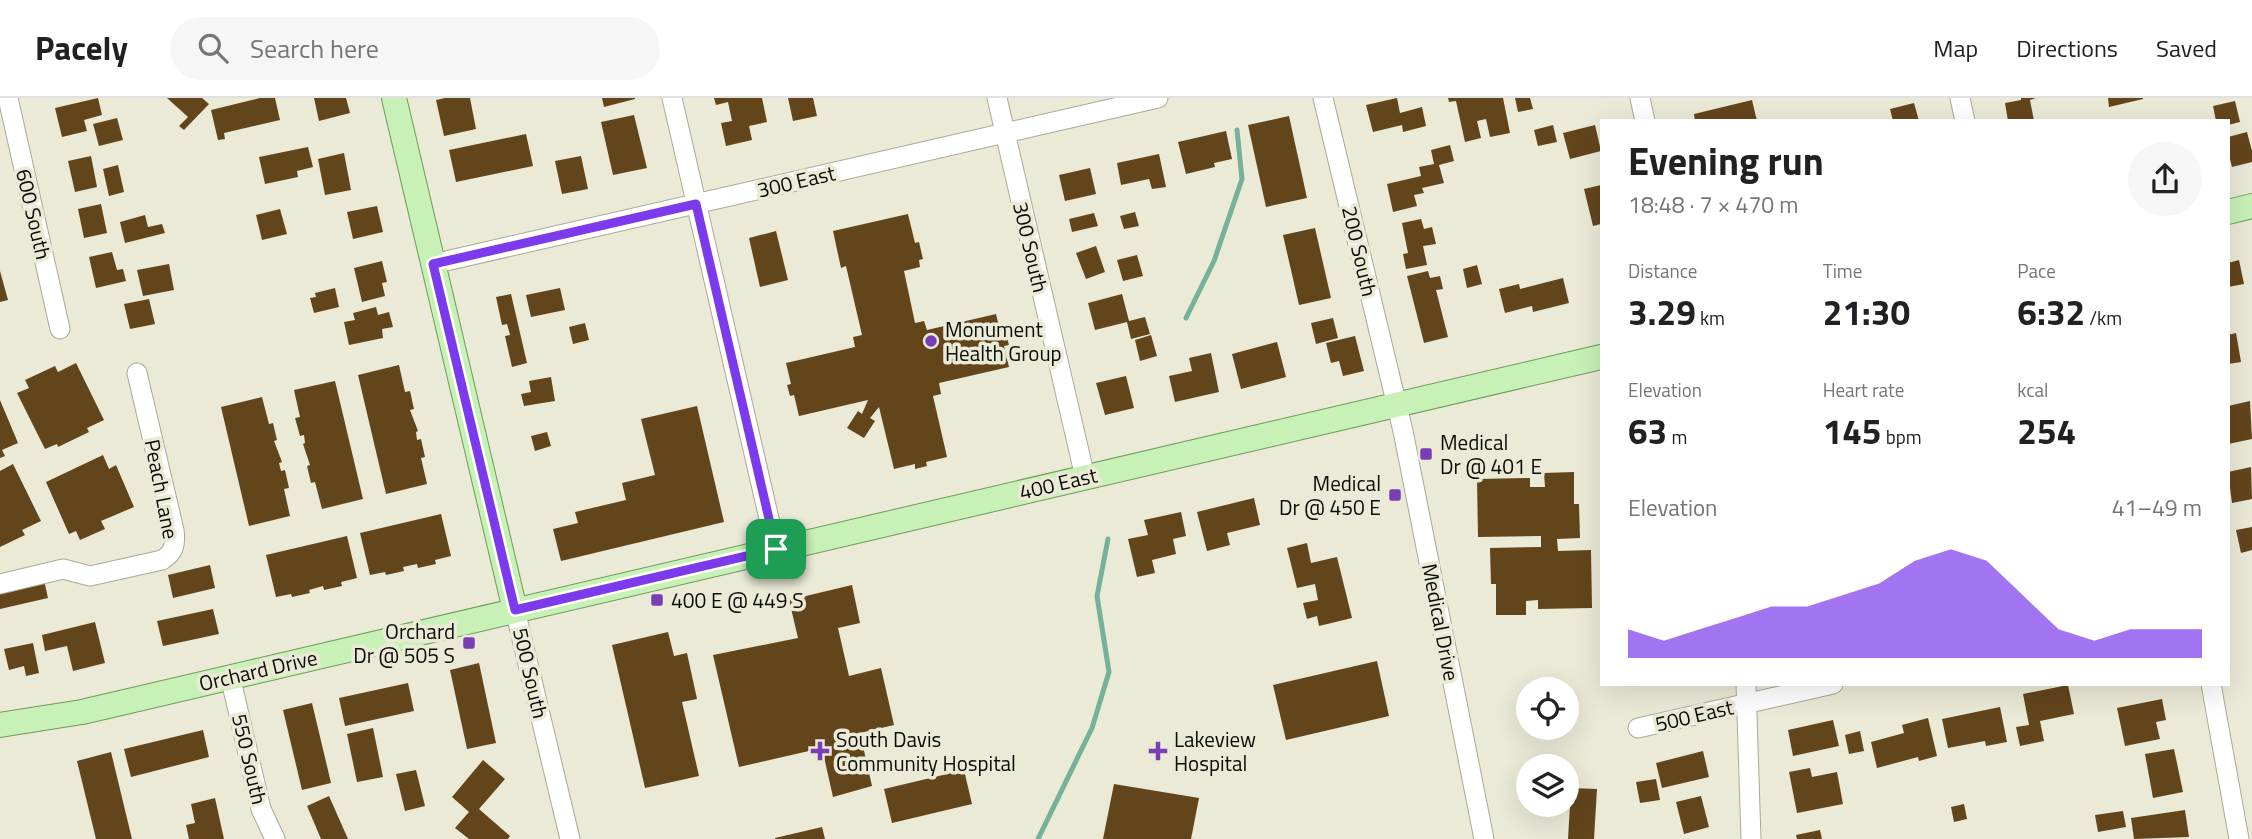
<!DOCTYPE html>
<html lang="en">
<head>
<meta charset="utf-8">
<style>
	:root { --surface:#fff; --page:#f6f6f6; --text:#202124; --muted:#757577; --line:#e0e0e0; --accent:#7c3aed }
	body { margin:0; font-family:"Titillium Web",sans-serif; background:var(--page); color:var(--text); height:100vh; display:flex; flex-direction:column; font-size:26px; white-space:nowrap }
	* { box-sizing:border-box; margin:0 }
	p { font-size:23px; color:var(--muted) }
	.icon { flex:none; width:38px; height:38px; fill:none; stroke:currentColor; stroke-width:2; stroke-linecap:round; stroke-linejoin:round }
	.map { position:relative; flex:1; overflow:hidden }
	.panel { position:absolute; left:1600px; top:21px; width:630px; height:567px; display:flex; flex-direction:column; background:var(--surface); border-radius:0px; box-shadow:0 7px 28px #0002 }
	.panel>* { flex:none }
	.fabs { position:absolute; left:1516px; top:579px; display:grid; gap:14px }
	.fabs a { display:grid; place-items:center; width:63px; height:63px; border-radius:50%; background:var(--surface); box-shadow:0 7px 28px #0002; font-size:35px }
	.pin { position:absolute; display:grid; place-items:center; width:60px; height:60px; color:#fff; margin:-30px; border-radius:14px; box-shadow:0 4px 10px #0006 }
	.round { display:grid; place-items:center; flex:none; width:74px; height:74px; border-radius:37px; background:var(--page) }
	.headline { display:flex; align-items:center; justify-content:space-between; height:119px; padding:0 28px }
	h1 { font-size:38px; font-weight:700; line-height:52px }
	.metrics { display:grid; grid-template-columns:repeat(3,1fr); gap:10px; height:119px; padding:7px 28px }
	.metrics div { display:grid; align-content:center }
	.metrics b { font-size:35px; font-weight:700 }
	.metrics small { font-size:19px; font-weight:400 }
	.metrics p { font-size:19px }
	.chart { height:196px; padding:14px 28px }
	.chart p { display:flex; justify-content:space-between }
	.chart svg { width:100%; height:126px; margin-top:7px; fill:var(--accent); opacity:.7 }
	header { display:flex; align-items:center; gap:42px; box-sizing:border-box; height:98px; padding:0 35px; background:var(--surface); border-bottom:2px solid var(--line) }
	header strong { font-size:33px }
	nav { display:flex; gap:38px; margin-inline-start:auto; font-size:24px }
	.search { width:490px; height:63px; background:var(--page); display:flex; align-items:center; gap:18px; box-sizing:border-box; padding:0 24px; border-radius:38px; color:var(--muted); font-size:26px }
	.map>svg:first-child { display:block }
</style>
</head>
<body>
<header>
<strong>Pacely</strong>
<div class="search"><svg class="icon" aria-label="search" viewBox="0 0 24 24"><circle cx="10" cy="10" r="6"/><path d="M15 15l6 6"/></svg>Search here</div>
<nav><a>Map</a><a>Directions</a><a>Saved</a></nav>
</header>
<div class="map">
<svg width="2252" height="741" viewBox="0 0 2252 741">
	<rect width="100%" height="100%" fill="#ebead7"/>
	<g fill="none" stroke-linecap="round" stroke-linejoin="round">
		<g stroke="#75b19c" stroke-width="5">
			<polyline points="1186,220 1214,163 1242,81 1237,32"/>
			<polyline points="1038,741 1092,630 1109,574 1097,498 1108,441"/>
		</g>
	</g>
	<g fill="#63451c">
		<polygon points="98,0 102,17 84,22 87,33 62,39 55,10"/>
		<polygon points="167,0 202,0 209,6 184,32 179,28 188,19"/>
		<polygon points="260,0 275,0 280,22 224,35 225,41 218,42 211,12"/>
		<polygon points="314,0 346,0 350,15 319,23"/>
		<polygon points="445,0 470,0 476,31 444,38 436,2"/>
		<polygon points="602,0 635,0 635,1 604,9"/>
		<polygon points="714,0 762,0 767,24 749,28 752,42 726,48 721,25 732,23 728,4 716,7"/>
		<polygon points="788,0 813,0 817,18 793,23"/>
		<polygon points="1397,0 1400,15 1422,9 1426,28 1403,34 1402,27 1373,34 1366,7"/>
		<polygon points="1448,0 1503,0 1510,35 1490,39 1486,21 1477,23 1481,40 1465,44 1456,3 1449,4"/>
		<polygon points="1515,0 1530,0 1533,11 1518,14"/>
		<polygon points="2021,0 2036,0 2030,2 2034,23 2008,23 2005,5 2021,2"/>
		<polygon points="2108,0 2143,0 2143,1 2109,9"/>
		<polygon points="1752,2 1757,23 1695,23 1694,16"/>
		<polygon points="2235,3 2240,24 2228,27 2228,23 2216,23 2213,8"/>
		<polygon points="1914,5 1919,23 1893,23 1890,11"/>
		<polygon points="634,17 647,70 613,77 601,24"/>
		<polygon points="1289,18 1307,100 1266,109 1248,27"/>
		<polygon points="117,20 123,42 99,48 93,26"/>
		<polygon points="1553,27 1557,44 1538,48 1534,32"/>
		<polygon points="1595,27 1601,53 1570,61 1563,35"/>
		<polygon points="1226,33 1232,61 1214,65 1215,69 1186,76 1178,44"/>
		<polygon points="2247,34 2252,53 2252,64 2232,69 2228,53 2228,39"/>
		<polygon points="526,36 533,68 456,84 449,52"/>
		<polygon points="1450,47 1454,63 1439,67 1444,85 1422,90 1424,95 1414,97 1417,108 1393,114 1387,86 1421,78 1419,69 1434,66 1431,52"/>
		<polygon points="308,49 313,69 297,73 298,79 265,86 259,59"/>
		<polygon points="344,55 351,92 325,97 318,61"/>
		<polygon points="1159,56 1166,89 1152,91 1149,81 1121,87 1117,65"/>
		<polygon points="91,58 97,89 75,94 68,63"/>
		<polygon points="581,58 588,91 562,96 555,63"/>
		<polygon points="118,67 124,94 109,98 103,71"/>
		<polygon points="1090,70 1096,96 1065,103 1059,77"/>
		<polygon points="1601,87 1601,126 1593,128 1584,91"/>
		<polygon points="101,106 107,135 84,140 78,111"/>
		<polygon points="377,108 383,134 353,141 347,114"/>
		<polygon points="280,111 287,136 262,142 256,117"/>
		<polygon points="1135,114 1139,128 1124,131 1120,118"/>
		<polygon points="1094,115 1098,128 1072,134 1069,121"/>
		<polygon points="908,116 915,145 919,144 923,161 919,162 920,169 904,173 915,225 924,223 927,232 996,216 1001,237 1006,235 1009,247 1004,248 1009,269 939,285 941,296 933,298 947,359 926,364 927,368 915,371 915,366 894,371 879,309 870,320 875,323 864,340 847,330 858,313 862,316 868,302 799,318 794,297 790,298 787,287 791,286 786,265 855,249 853,239 862,237 846,168 841,170 833,133"/>
		<polygon points="145,117 148,129 162,126 165,135 125,145 120,124"/>
		<polygon points="1421,121 1424,131 1432,129 1436,146 1423,148 1427,167 1406,171 1403,156 1408,155 1402,125"/>
		<polygon points="1315,130 1331,200 1299,207 1283,137"/>
		<polygon points="776,133 788,182 760,189 749,140"/>
		<polygon points="1096,148 1105,174 1086,181 1076,155"/>
		<polygon points="112,154 117,172 123,171 126,183 96,190 89,159"/>
		<polygon points="1137,157 1143,178 1123,183 1117,162"/>
		<polygon points="2239,162 2244,186 2228,189 2228,165"/>
		<polygon points="382,163 387,184 382,185 385,198 362,204 354,170"/>
		<polygon points="169,166 174,192 143,198 137,172"/>
		<polygon points="1477,167 1482,186 1467,190 1463,171"/>
		<polygon points="0,173 8,202 0,204"/>
		<polygon points="1428,173 1430,180 1440,178 1443,191 1436,192 1448,239 1424,245 1407,178"/>
		<polygon points="1563,180 1569,205 1533,214 1532,208 1505,215 1499,191 1519,186 1520,191"/>
		<polygon points="335,190 339,209 314,215 310,200 316,199 315,195"/>
		<polygon points="560,190 565,212 531,219 526,197"/>
		<polygon points="511,196 527,265 512,269 505,238 510,237 507,226 502,227 496,199"/>
		<polygon points="1122,196 1129,223 1145,219 1150,236 1131,241 1127,224 1095,232 1088,205"/>
		<polygon points="149,201 155,226 130,231 124,206"/>
		<polygon points="376,209 378,217 389,214 393,229 382,231 383,240 349,247 344,224 355,222 353,215"/>
		<polygon points="1333,220 1338,240 1316,246 1311,225"/>
		<polygon points="585,225 589,242 573,246 569,229"/>
		<polygon points="2236,235 2241,264 2228,266 2228,237"/>
		<polygon points="1151,237 1157,258 1140,263 1135,242"/>
		<polygon points="1355,238 1364,273 1343,278 1339,263 1331,265 1326,245"/>
		<polygon points="1277,244 1286,279 1241,291 1232,256"/>
		<polygon points="1211,255 1219,294 1175,304 1169,278 1192,273 1189,260"/>
		<polygon points="76,265 104,322 87,330 89,334 58,349 57,346 45,351 17,295 29,290 25,282 55,268 58,274"/>
		<polygon points="399,267 405,294 410,293 414,311 410,312 418,333 416,334 417,342 421,341 425,359 421,360 427,386 386,396 358,277"/>
		<polygon points="1126,278 1134,310 1105,317 1096,285"/>
		<polygon points="551,279 555,303 524,308 521,296 531,294 529,283"/>
		<polygon points="335,283 363,401 322,411 315,384 311,385 307,368 310,367 303,346 305,345 304,337 300,338 295,320 300,319 294,292"/>
		<polygon points="262,299 269,326 273,325 277,342 274,343 282,364 279,365 281,373 285,372 289,390 284,391 290,418 249,428 221,309"/>
		<polygon points="0,302 18,345 2,352 5,358 0,360"/>
		<polygon points="2250,303 2252,341 2228,346 2228,308"/>
		<polygon points="697,308 724,424 561,463 553,431 578,425 575,414 626,402 622,385 655,377 641,321"/>
		<polygon points="547,334 551,348 535,353 531,338"/>
		<polygon points="103,357 109,371 116,367 134,409 101,423 105,431 80,442 76,433 69,436 46,384"/>
		<polygon points="13,366 41,423 22,432 25,437 0,449 0,373"/>
		<polygon points="2251,369 2252,401 2232,405 2228,374"/>
		<polygon points="1574,374 1574,406 1579,406 1580,440 1557,441 1558,453 1591,452 1592,510 1538,511 1538,502 1526,503 1526,517 1496,517 1496,486 1491,486 1490,450 1541,449 1541,438 1478,439 1477,381 1530,380 1530,389 1545,389 1544,375"/>
		<polygon points="1254,400 1260,427 1227,435 1230,447 1207,453 1197,414"/>
		<polygon points="1181,414 1186,438 1173,441 1176,456 1152,462 1155,475 1137,479 1128,441 1148,437 1144,422"/>
		<polygon points="441,416 451,458 435,462 436,466 418,470 417,466 403,469 404,473 386,477 385,474 370,477 360,435"/>
		<polygon points="2252,429 2252,452 2241,455 2236,432"/>
		<polygon points="347,438 357,480 341,484 342,488 324,492 323,488 309,492 310,495 292,499 291,496 276,499 266,457"/>
		<polygon points="1307,445 1311,465 1337,459 1352,520 1319,528 1317,518 1307,521 1303,505 1318,502 1315,486 1297,490 1287,450"/>
		<polygon points="210,467 215,490 173,500 168,477"/>
		<polygon points="44,482 48,500 0,511 0,492"/>
		<polygon points="852,487 860,525 838,530 849,578 881,570 894,627 860,635 872,688 833,699 822,650 739,669 713,557 798,540 789,502"/>
		<polygon points="213,511 219,536 163,548 157,523"/>
		<polygon points="95,524 105,565 73,573 67,548 45,553 42,537"/>
		<polygon points="668,534 674,558 687,555 697,601 682,604 699,678 645,690 612,547"/>
		<polygon points="33,545 39,575 26,578 24,568 9,572 4,551"/>
		<polygon points="1377,563 1389,618 1286,642 1273,587"/>
		<polygon points="479,565 496,645 467,651 450,572"/>
		<polygon points="408,585 414,613 345,628 339,600"/>
		<polygon points="2068,587 2074,616 2040,623 2044,643 2020,648 2016,629 2029,627 2023,596"/>
		<polygon points="2162,601 2166,622 2156,624 2160,641 2125,648 2117,610"/>
		<polygon points="312,605 331,685 302,692 283,612"/>
		<polygon points="2000,609 2007,644 1986,648 1985,643 1948,650 1942,621"/>
		<polygon points="1928,620 1937,658 1919,663 1918,659 1877,670 1871,644 1904,635 1902,627"/>
		<polygon points="1833,622 1839,648 1793,658 1788,632"/>
		<polygon points="373,630 383,679 357,684 347,636"/>
		<polygon points="203,632 209,659 131,679 124,651"/>
		<polygon points="1860,633 1864,653 1849,656 1845,637"/>
		<polygon points="2174,651 2183,694 2153,700 2145,656"/>
		<polygon points="1703,653 1709,679 1662,690 1656,665"/>
		<polygon points="111,654 132,741 96,741 77,663"/>
		<polygon points="483,662 505,681 479,711 510,738 508,741 469,741 455,730 469,714 452,699"/>
		<polygon points="1810,670 1812,679 1837,674 1843,706 1797,715 1789,674"/>
		<polygon points="416,672 425,708 405,713 396,676"/>
		<polygon points="964,672 972,706 892,725 884,691"/>
		<polygon points="1656,681 1660,702 1640,705 1636,684"/>
		<polygon points="1114,686 1199,700 1191,741 1103,741"/>
		<polygon points="1571,690 1597,691 1594,741 1568,741"/>
		<polygon points="329,698 348,741 321,741 307,708"/>
		<polygon points="1701,698 1709,729 1684,736 1676,704"/>
		<polygon points="215,700 224,741 189,741 186,727 195,725 191,706"/>
		<polygon points="1964,706 1967,721 1954,724 1951,709"/>
		<polygon points="2185,712 2189,739 2134,741 2131,720"/>
		<polygon points="2123,713 2126,729 2098,734 2095,717"/>
		<polygon points="822,729 825,741 775,741 775,740"/>
		<polygon points="1820,732 1822,741 1797,741 1796,737"/>
	</g>
	<g fill="none" stroke-linecap="round" stroke-linejoin="round">
		<g stroke="#aaa997" stroke-width="21">
			<g id="minor">
				<polyline points="8,0 60,231"/>
				<polyline points="672,0 776,451"/>
				<polyline points="997,0 1085,379"/>
				<polyline points="1323,0 1403,333 1484,741"/>
				<polyline points="1640,0 1645,23"/>
				<polyline points="1960,0 1965,23"/>
				<polyline points="433,166 1158,0"/>
				<path d="M 0,486 L 63,471 L 90,478 L 162,462 C 174,455 176,446 174,432 L 137,275"/>
				<polyline points="515,512 570,741"/>
				<polyline points="230,578 261,711 275,741"/>
				<polyline points="1746,586 1751,741"/>
				<polyline points="2211,586 2239,741"/>
				<polyline points="1638,630 1833,586"/>
			</g>
		</g>
		<g stroke="#6d9b5a" stroke-width="26">
			<g id="major">
				<polyline points="394,0 515,512"/>
				<polyline points="2228,114 2252,108"/>
				<polyline points="0,627 82,614 1601,259"/>
			</g>
		</g>
		<use href="#minor" stroke="#fff" stroke-width="19"/>
		<use href="#major" stroke="#c7f1b7" stroke-width="24"/>
	</g>
	<g fill="none" stroke-linecap="round" stroke-linejoin="round">
		<g stroke="#fff" stroke-width="14">
			<polygon id="route" points="696,106 776,451 515,512 433,166"/>
		</g>
		<use href="#route" stroke="#7c3aed" stroke-width="9"/>
	</g>
	<g fill="#783eb4" stroke="#ebead7" stroke-width="2.5">
		<circle cx="931" cy="243" r="7"/>
		<rect x="1419" y="349" width="14" height="14" rx="3.5"/>
		<rect x="1388" y="390" width="14" height="14" rx="3.5"/>
		<rect x="650" y="495" width="14" height="14" rx="3.5"/>
		<rect x="462" y="538" width="14" height="14" rx="3.5"/>
		<path d="M816.5 642.5h7v7h7v7h-7v7h-7v-7h-7v-7h7z"/>
		<path d="M1154.5 642.5h7v7h7v7h-7v7h-7v-7h-7v-7h7z"/>
	</g>
	<g text-anchor="middle" dominant-baseline="central" stroke-width="7" stroke-linejoin="round" paint-order="stroke">
		<g font-size="21" fill="#0d0d07" stroke="#ebead7">
			<text transform="translate(796 83) rotate(-13)">300 East</text>
			<text transform="translate(34 116) rotate(77)">600 South</text>
			<text transform="translate(1031 149) rotate(77)">300 South</text>
			<text transform="translate(1360 153) rotate(77)">200 South</text>
			<text transform="translate(1058 385) rotate(-13)">400 East</text>
			<text transform="translate(162 391) rotate(79)">Peach Lane</text>
			<text transform="translate(1441 524) rotate(79)">Medical Drive</text>
			<text transform="translate(258 572) rotate(-13)">Orchard Drive</text>
			<text transform="translate(531 575) rotate(77)">500 South</text>
			<text transform="translate(1694 617) rotate(-13)">500 East</text>
			<text transform="translate(250 661) rotate(77)">550 South</text>
		</g>
		<g font-size="21" fill="#0d0d07" stroke="#ebead7" text-anchor="start">
			<text x="945" y="231">Monument<tspan x="945" dy="24">Health Group</tspan></text>
			<text x="1440" y="344">Medical<tspan x="1440" dy="24">Dr @ 401 E</tspan></text>
			<text x="1381" y="385" text-anchor="end">Medical<tspan x="1381" dy="24">Dr @ 450 E</tspan></text>
			<text x="671" y="502">400 E @ 449 S</text>
			<text x="455" y="533" text-anchor="end">Orchard<tspan x="455" dy="24">Dr @ 505 S</tspan></text>
			<text x="836" y="641">South Davis<tspan x="836" dy="24">Community Hospital</tspan></text>
			<text x="1174" y="641">Lakeview<tspan x="1174" dy="24">Hospital</tspan></text>
		</g>
	</g>
</svg>
<div class="fabs">
<a><svg class="icon" aria-label="locate" viewBox="0 0 24 24"><circle cx="12" cy="12" r="6"/><path d="M12 2v4M12 18v4M2 12h4M18 12h4"/></svg></a>
<a><svg class="icon" aria-label="layers" viewBox="0 0 24 24"><path d="M12 4l9 5-9 5-9-5zM3 14l9 5 9-5"/></svg></a>
</div>
<div class="pin" style="left:776px;top:451px;background:#1e9e55"><svg class="icon" aria-label="arrive" viewBox="0 0 24 24"><path d="M6 21V4h12l-3 4 3 4H6"/></svg></div>
<section class="panel">
<div class="headline"><div><h1>Evening run</h1><p>18:48 · 7 × 470 m</p></div><a class="round"><svg class="icon" aria-label="share" viewBox="0 0 24 24"><path d="M12 15V3M7 8l5-5 5 5M5 13v7h14v-7"/></svg></a></div>
<div class="metrics">
<div><p>Distance</p><b>3.29<small> km</small></b></div>
<div><p>Time</p><b>21:30</b></div>
<div><p>Pace</p><b>6:32<small> /km</small></b></div>
</div>
<div class="metrics">
<div><p>Elevation</p><b>63<small> m</small></b></div>
<div><p>Heart rate</p><b>145<small> bpm</small></b></div>
<div><p>kcal</p><b>254</b></div>
</div>
<div class="chart"><p><span>Elevation</span>41–49 m</p>
<svg viewBox="0 0 160 44" preserveAspectRatio="none"><path d="M0 44V34L10 38L20 34L30 30L40 26L50 26L60 22L70 18L80 10L90 6L100 10L110 22L120 34L130 38L140 34L150 34L160 34V44z"/></svg>
</div>
</section>
</div>
</body>
</html>
